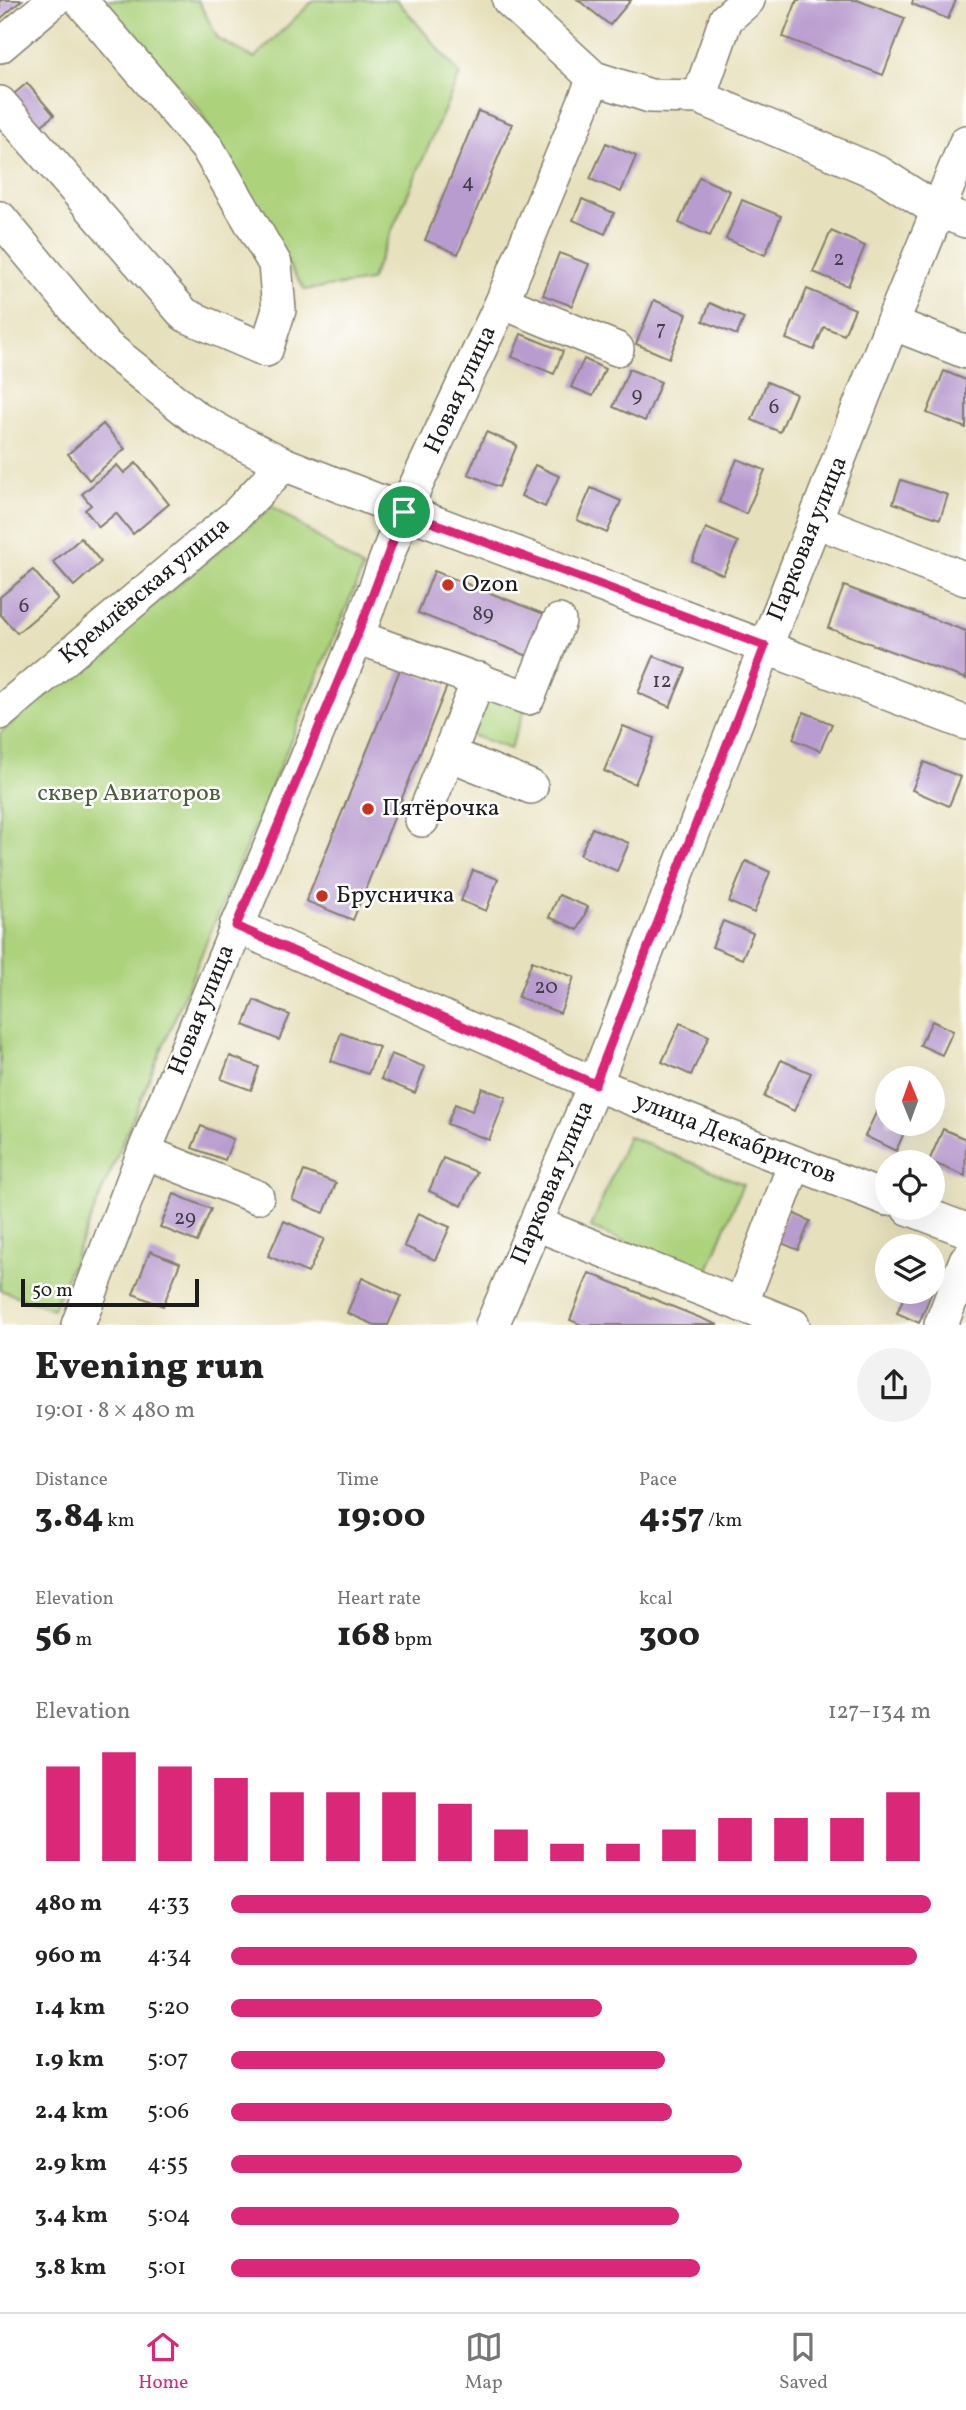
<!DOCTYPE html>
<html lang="en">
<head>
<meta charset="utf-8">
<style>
	:root { --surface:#fff; --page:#f2f2f2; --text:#222; --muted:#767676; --line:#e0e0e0; --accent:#db2777 }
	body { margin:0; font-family:Vollkorn,serif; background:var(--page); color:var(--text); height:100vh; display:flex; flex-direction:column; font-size:26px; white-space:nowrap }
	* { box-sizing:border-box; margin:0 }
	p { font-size:23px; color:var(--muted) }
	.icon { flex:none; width:38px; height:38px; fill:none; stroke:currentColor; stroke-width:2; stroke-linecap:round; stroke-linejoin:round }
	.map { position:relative; height:1325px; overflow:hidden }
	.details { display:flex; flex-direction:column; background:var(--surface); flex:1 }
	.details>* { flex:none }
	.needle { width:46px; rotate:359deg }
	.controls { position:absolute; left:875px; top:1066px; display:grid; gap:14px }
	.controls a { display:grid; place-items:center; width:70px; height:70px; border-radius:50%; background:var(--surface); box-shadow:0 7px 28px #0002; font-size:35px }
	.scale { position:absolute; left:21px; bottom:18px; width:178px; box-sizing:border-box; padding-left:7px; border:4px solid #1c1c1c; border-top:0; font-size:19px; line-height:24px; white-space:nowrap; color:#1c1c1c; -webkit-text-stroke:5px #fff; paint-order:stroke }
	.pin { position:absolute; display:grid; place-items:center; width:60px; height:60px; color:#fff; margin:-30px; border:4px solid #fff; border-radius:50%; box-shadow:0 2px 7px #0007 }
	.round { display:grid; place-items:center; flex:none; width:74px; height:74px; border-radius:37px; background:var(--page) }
	.overview { display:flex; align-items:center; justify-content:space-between; height:119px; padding:0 35px }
	h1 { font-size:38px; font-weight:800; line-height:52px }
	.stats { display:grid; grid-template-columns:repeat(3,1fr); gap:10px; height:119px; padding:7px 35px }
	.stats div { display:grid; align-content:center }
	.stats b { font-size:35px; font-weight:800 }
	.stats small { font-size:19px; font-weight:400 }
	.stats p { font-size:19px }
	.chart { height:196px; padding:14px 35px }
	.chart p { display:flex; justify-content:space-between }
	.chart svg { width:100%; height:126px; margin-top:7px; stroke:var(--accent); stroke-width:6 }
	ul { padding:0 35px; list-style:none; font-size:23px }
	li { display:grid; grid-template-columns:112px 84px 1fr; align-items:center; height:52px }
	li i { height:18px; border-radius:9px; background:var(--accent) }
	.menu { display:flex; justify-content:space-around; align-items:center; height:98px; border-top:2px solid var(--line); background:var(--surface); font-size:19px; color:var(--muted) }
	.menu a { display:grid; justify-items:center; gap:4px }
	.menu .on { color:var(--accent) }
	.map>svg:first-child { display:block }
</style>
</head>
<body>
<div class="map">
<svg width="966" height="1325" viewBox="0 0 966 1325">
	<rect width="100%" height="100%" fill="#fff"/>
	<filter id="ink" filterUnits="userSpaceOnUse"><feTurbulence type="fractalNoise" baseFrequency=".0143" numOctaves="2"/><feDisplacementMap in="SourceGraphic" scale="14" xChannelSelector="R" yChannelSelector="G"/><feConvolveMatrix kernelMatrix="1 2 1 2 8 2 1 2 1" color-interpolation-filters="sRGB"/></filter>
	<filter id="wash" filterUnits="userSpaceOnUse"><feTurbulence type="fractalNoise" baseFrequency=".00686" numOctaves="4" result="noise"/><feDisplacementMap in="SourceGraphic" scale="28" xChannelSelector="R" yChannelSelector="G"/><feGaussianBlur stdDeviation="1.57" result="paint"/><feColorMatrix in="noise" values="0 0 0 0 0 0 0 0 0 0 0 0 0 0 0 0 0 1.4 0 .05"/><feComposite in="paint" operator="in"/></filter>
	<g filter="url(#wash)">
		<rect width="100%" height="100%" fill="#e7e0bc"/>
		<g fill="#acd27c" stroke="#64774c" stroke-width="2">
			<polygon points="105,0 198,0 218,39 254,58 314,0 397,0 460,74 370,281 305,290 259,220 199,109 104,5"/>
			<polygon points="272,506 363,568 53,1309 0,1290 0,733"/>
			<polygon points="485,688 527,704 510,749 468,734"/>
			<polygon points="628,1136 743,1184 706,1275 591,1228"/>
		</g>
		<g id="blocks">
			<g fill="#b99ccf">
				<polygon points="0,0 22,0 0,19"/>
				<polygon points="578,0 631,0 610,25"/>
				<polygon points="797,0 857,0 905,18 883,75 783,37"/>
				<polygon points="913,0 956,0 948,19 912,4"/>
				<polygon points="27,83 54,115 36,130 9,98"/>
				<polygon points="478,111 512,124 458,254 425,240"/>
				<polygon points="606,143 636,156 621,192 590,179"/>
				<polygon points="699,177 730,191 710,236 679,223"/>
				<polygon points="582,199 614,213 605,234 573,220"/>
				<polygon points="742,200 781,216 765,255 726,239"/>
				<polygon points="831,231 865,246 848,286 813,272"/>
				<polygon points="559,253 589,264 572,306 543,295"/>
				<polygon points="807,289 855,309 844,335 824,327 814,350 786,339"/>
				<polygon points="654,300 687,314 669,358 636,344"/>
				<polygon points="710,303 744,318 737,335 703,321"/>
				<polygon points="521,334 563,351 554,374 512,357"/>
				<polygon points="584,359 605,369 593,396 571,387"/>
				<polygon points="629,369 661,382 645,421 613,407"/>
				<polygon points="944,371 966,380 966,428 927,413"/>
				<polygon points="767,382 796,394 780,432 752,420"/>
				<polygon points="103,424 125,449 89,480 68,454"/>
				<polygon points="486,432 517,445 499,487 468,474"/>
				<polygon points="737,459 765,470 746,514 719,502"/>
				<polygon points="136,463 169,504 133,534 116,513 99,527 85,510 91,505 82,494 117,465 124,473"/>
				<polygon points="535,465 559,476 545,507 521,496"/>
				<polygon points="901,480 948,495 940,519 893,503"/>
				<polygon points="591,488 621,501 607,533 577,520"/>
				<polygon points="706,528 738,542 723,575 692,561"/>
				<polygon points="81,538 101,562 74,586 53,562"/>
				<polygon points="33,570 58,599 17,633 0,614 0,597"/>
				<polygon points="434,571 549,616 533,658 418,613"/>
				<polygon points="844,586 966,631 966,679 828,628"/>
				<polygon points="654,656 686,669 670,707 638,693"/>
				<polygon points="401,667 447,686 353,920 306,901"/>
				<polygon points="804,712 832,724 820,751 793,739"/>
				<polygon points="623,726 654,738 635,784 604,771"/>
				<polygon points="924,762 961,777 949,806 912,790"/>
				<polygon points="592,828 629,843 617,871 580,855"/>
				<polygon points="746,861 770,872 754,913 729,902"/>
				<polygon points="473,870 498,879 486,911 461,901"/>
				<polygon points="559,895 588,907 578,930 549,917"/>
				<polygon points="723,921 753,933 742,959 712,947"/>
				<polygon points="532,961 574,977 560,1013 518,997"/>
				<polygon points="254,1000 290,1015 279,1040 244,1025"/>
				<polygon points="932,1021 953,1031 942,1055 920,1045"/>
				<polygon points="680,1023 709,1036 691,1075 662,1062"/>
				<polygon points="341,1033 379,1047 368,1074 331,1061"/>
				<polygon points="391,1054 425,1067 415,1093 381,1079"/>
				<polygon points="230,1056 259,1067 251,1090 221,1079"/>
				<polygon points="781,1060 811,1073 794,1111 764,1097"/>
				<polygon points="482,1088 506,1097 489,1140 447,1124 455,1104 472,1111"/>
				<polygon points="883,1098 887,1100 887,1124 908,1124 896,1151 865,1136"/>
				<polygon points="201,1126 233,1139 225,1160 192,1148"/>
				<polygon points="943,1129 966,1139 965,1176 929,1161"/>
				<polygon points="443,1158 477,1172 462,1206 429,1191"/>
				<polygon points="304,1171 336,1183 324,1213 292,1200"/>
				<polygon points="174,1194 211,1209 197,1242 160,1227"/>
				<polygon points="788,1211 810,1221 798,1250 775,1240"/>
				<polygon points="418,1213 450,1227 435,1260 404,1246"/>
				<polygon points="284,1221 324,1239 308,1273 268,1256"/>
				<polygon points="150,1251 180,1263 163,1306 133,1294"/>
				<polygon points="589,1273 718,1325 582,1325 570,1320"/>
				<polygon points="362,1278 401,1296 388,1325 375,1325 347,1313"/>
				<polygon points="906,1292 932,1292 919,1323 897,1313"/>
			</g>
		</g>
	</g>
	<g filter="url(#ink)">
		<use href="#blocks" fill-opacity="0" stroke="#827e6c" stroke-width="2"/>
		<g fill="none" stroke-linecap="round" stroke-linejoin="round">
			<g stroke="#827e6c" stroke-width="36">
				<g id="minor">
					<polyline points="509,0 594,78 650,96 699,97 879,173 937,210 966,221"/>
					<polyline points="0,46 54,0"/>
					<polyline points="699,97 726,19 748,0"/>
					<polyline points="0,103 185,315 266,350 279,310 275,264 208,149 80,0"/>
					<polyline points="0,218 105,345 196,418 230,437 284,464 404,511 966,723"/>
					<polyline points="502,302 617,349"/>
					<polyline points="892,323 966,352"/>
					<polyline points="816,521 966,579"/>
					<polyline points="357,637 528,698 559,621"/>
					<polyline points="0,713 235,516 284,464"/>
					<polyline points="449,754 531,787"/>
					<polyline points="422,820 479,679"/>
					<polyline points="236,926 595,1084 887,1199"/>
					<polyline points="144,1152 257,1197"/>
					<polyline points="908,1208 966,1230"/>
					<polyline points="536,1224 793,1325"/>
					<polyline points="741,1305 795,1163"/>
					<polyline points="78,1325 144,1152 357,637 404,511 502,302 594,78"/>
					<polyline points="492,1325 595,1084 892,323 966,142"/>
					<polyline points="941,1325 966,1260"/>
				</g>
			</g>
			<use href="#minor" stroke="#fff" stroke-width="33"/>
		</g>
	</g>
	<g fill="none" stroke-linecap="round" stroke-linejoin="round" filter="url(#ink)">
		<g stroke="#fff" stroke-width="14">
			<polygon id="route" points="404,512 765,646 595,1084 236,926 357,636"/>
		</g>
		<use href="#route" stroke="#db2777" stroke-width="9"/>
	</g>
	<g fill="#c8321e" stroke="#fff" stroke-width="2.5">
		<circle cx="448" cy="585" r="7"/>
		<circle cx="368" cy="809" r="7"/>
		<circle cx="322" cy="896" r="7"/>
	</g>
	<g text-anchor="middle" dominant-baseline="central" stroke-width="5" stroke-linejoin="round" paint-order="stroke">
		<g font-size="21" fill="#433c49">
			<text x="468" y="182">4</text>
			<text x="839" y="259">2</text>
			<text x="661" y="329">7</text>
			<text x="637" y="395">9</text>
			<text x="774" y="407">6</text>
			<text x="24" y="606">6</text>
			<text x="483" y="614">89</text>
			<text x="662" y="681">12</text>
			<text x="546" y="987">20</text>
			<text x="185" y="1218">29</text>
		</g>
		<g font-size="24" fill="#1c1c1c" stroke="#fff">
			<text transform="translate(461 390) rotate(-65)">Новая улица</text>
			<text transform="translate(808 539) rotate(-68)">Парковая улица</text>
			<text transform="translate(145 591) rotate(-40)">Кремлёвская улица</text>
			<text transform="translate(202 1010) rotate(-68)">Новая улица</text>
			<text transform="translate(735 1139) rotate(21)">улица Декабристов</text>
			<text transform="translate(553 1183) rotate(-67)">Парковая улица</text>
		</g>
		<g font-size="24" fill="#1c1c1c" stroke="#fff" text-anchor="start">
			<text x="462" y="585">Ozon</text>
			<text x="382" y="809">Пятёрочка</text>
			<text x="336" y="896">Брусничка</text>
		</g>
		<g font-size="24" fill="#4e5c3e" stroke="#fff">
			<text x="129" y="794">сквер Авиаторов</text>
		</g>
	</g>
</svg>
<div class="controls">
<a><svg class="needle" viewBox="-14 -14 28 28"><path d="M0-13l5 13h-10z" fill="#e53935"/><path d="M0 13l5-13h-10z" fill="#767676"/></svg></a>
<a><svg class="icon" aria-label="locate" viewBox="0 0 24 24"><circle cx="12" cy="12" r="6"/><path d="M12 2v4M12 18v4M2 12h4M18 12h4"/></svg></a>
<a><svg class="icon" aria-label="layers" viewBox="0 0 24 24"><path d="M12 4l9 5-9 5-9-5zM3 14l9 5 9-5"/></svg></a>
</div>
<div class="scale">50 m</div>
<div class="pin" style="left:404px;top:512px;background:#1e9e55"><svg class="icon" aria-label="arrive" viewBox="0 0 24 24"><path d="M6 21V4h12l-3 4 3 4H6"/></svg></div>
</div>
<section class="details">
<div class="overview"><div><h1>Evening run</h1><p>19:01 · 8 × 480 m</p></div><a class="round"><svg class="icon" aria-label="share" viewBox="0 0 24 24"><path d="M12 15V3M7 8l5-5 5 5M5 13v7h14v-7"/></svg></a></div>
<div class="stats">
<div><p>Distance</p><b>3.84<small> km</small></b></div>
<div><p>Time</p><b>19:00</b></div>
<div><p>Pace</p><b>4:57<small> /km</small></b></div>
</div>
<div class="stats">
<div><p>Elevation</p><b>56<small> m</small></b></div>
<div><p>Heart rate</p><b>168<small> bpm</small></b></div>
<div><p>kcal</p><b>300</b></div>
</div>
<div class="chart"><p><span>Elevation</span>127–134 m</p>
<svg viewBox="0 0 160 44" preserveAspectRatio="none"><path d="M5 44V11M15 44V6M25 44V11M35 44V15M45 44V20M55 44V20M65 44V20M75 44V24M85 44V33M95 44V38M105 44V38M115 44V33M125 44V29M135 44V29M145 44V29M155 44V20"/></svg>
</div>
<ul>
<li><b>480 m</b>4:33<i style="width:100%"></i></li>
<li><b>960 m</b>4:34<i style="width:98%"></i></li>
<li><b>1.4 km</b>5:20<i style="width:53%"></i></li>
<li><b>1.9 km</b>5:07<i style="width:62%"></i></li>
<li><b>2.4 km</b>5:06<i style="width:63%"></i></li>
<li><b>2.9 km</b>4:55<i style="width:73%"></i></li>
<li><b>3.4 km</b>5:04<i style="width:64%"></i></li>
<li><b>3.8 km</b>5:01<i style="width:67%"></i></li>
</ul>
</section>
<nav class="menu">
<a class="on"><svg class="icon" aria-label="home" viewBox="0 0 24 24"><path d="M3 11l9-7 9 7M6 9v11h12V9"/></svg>Home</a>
<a><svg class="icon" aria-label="map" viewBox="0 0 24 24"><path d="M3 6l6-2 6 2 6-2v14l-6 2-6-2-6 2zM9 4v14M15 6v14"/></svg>Map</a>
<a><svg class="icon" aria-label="saved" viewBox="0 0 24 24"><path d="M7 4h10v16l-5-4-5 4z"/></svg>Saved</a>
</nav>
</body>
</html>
